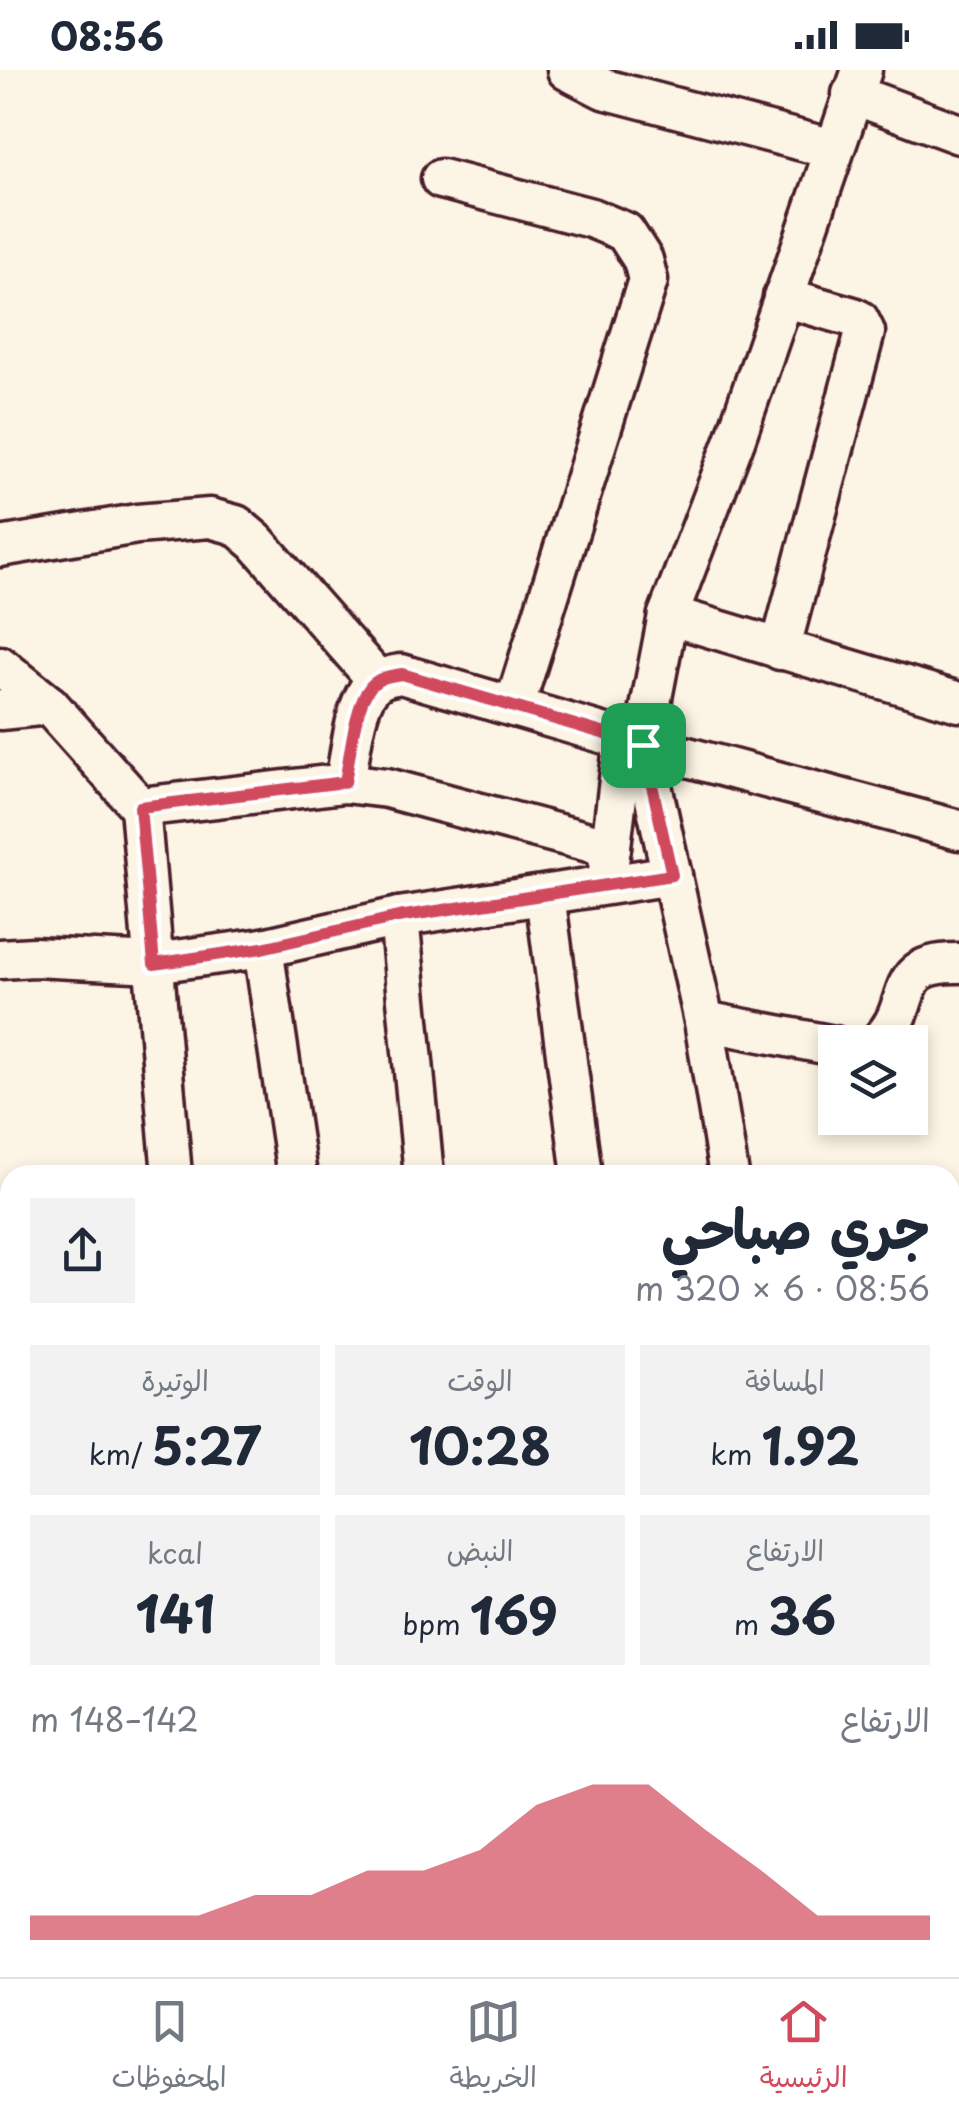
<!DOCTYPE html>
<html lang="ar">
<head>
<meta charset="utf-8">
<style>
	:root { --surface:#fff; --page:#f2f2f3; --text:#1f2937; --muted:#747a83; --line:#e0e1e3; --accent:#d1495b }
	body { margin:0; font-family:"Playpen Sans","Playpen Sans Arabic",sans-serif; background:var(--page); color:var(--text); direction:rtl; height:100vh; display:flex; flex-direction:column; font-size:38px; white-space:nowrap }
	* { box-sizing:border-box; margin:0 }
	p { font-size:32px; color:var(--muted) }
	.icon { flex:none; width:55px; height:55px; fill:none; stroke:currentColor; stroke-width:2; stroke-linecap:round; stroke-linejoin:round }
	.map { position:relative; flex:1; overflow:hidden; direction:ltr }
	.panel { position:absolute; left:0px; top:1095px; width:960px; height:812px; display:flex; flex-direction:column; background:var(--surface); border-radius:30px 30px 0 0; box-shadow:0 5px 15px #0003; direction:rtl }
	.panel>* { flex:none }
	.controls { position:absolute; left:818px; top:955px; display:grid; gap:20px }
	.controls a { display:grid; place-items:center; width:110px; height:110px; border-radius:0px; background:var(--surface); box-shadow:0 5px 15px #0003; font-size:50px }
	.pin { position:absolute; display:grid; place-items:center; width:85px; height:85px; color:#fff; margin:-42px; border-radius:20px; box-shadow:0 5px 15px #0006 }
	.round { display:grid; place-items:center; flex:none; width:105px; height:105px; border-radius:0px; background:var(--page) }
	.summary { display:flex; align-items:center; justify-content:space-between; height:170px; padding:0 30px }
	h1 { font-size:55px; font-weight:700; line-height:75px }
	.stats { display:grid; grid-template-columns:repeat(3,1fr); gap:15px; height:170px; padding:10px 30px }
	.stats div { display:grid; align-content:center; border-radius:0px; background:var(--page); text-align:center }
	.stats b { font-size:50px; font-weight:700 }
	.stats small { font-size:28px; font-weight:400 }
	.stats p { font-size:28px }
	.chart { height:280px; padding:20px 30px }
	.chart p { display:flex; justify-content:space-between }
	.chart svg { width:100%; height:180px; margin-top:10px; fill:var(--accent); opacity:.7 }
	.status { display:flex; justify-content:space-between; align-items:center; height:70px; padding:0 50px; background:var(--surface); direction:ltr }
	.status svg { height:28px; fill:currentColor }
	.tab-bar { display:flex; justify-content:space-around; align-items:center; height:140px; border-top:2px solid var(--line); background:var(--surface); font-size:28px; color:var(--muted) }
	.tab-bar a { display:grid; justify-items:center; gap:5px }
	.tab-bar .selected { color:var(--accent) }
	.map>svg:first-child { display:block }
</style>
</head>
<body>
<div class="status"><b>08:56</b><svg viewBox="0 0 49 12"><path d="M0 12V9h3v3zM5 12V6h3v6zM10 12V3h3v9zM15 12V0h3v12zM26 1h20v11H26zM47 4h2v5h-2z"/></svg></div>
<div class="map">
<svg width="959" height="1907" viewBox="0 0 959 1907">
	<rect width="100%" height="100%" fill="#fcf5e5"/>
	<filter id="ink" filterUnits="userSpaceOnUse"><feTurbulence type="fractalNoise" baseFrequency=".01" numOctaves="2"/><feDisplacementMap in="SourceGraphic" scale="20" xChannelSelector="R" yChannelSelector="G"/><feConvolveMatrix kernelMatrix="1 2 1 2 8 2 1 2 1" color-interpolation-filters="sRGB"/></filter>
	<g filter="url(#ink)">
		<g fill="none" stroke-linecap="round" stroke-linejoin="round">
			<g stroke="#4a1f2b" stroke-width="45">
				<g id="minor">
					<polyline points="567,0 604,19 833,79"/>
					<polyline points="852,24 959,64"/>
					<polyline points="441,109 591,148 625,162 643,190 648,210 514,637"/>
					<polyline points="0,477 137,454 210,448 236,455 256,472 378,611"/>
					<polyline points="668,545 959,632"/>
					<polyline points="780,580 865,262 859,250 853,247 783,227"/>
					<polyline points="0,596 49,635 140,737"/>
					<polyline points="0,640 49,635"/>
					<path d="M 345,713 C 350,687 354,636 371,617 C 379,607 390,606 401,604 L 643,675 L 959,760"/>
					<polyline points="608,801 624,669"/>
					<polyline points="545,825 582,1105"/>
					<polyline points="399,847 424,1105"/>
					<polyline points="263,878 297,1105"/>
					<polyline points="0,889 34,887 154,893 263,878 399,847 672,805"/>
					<polyline points="704,951 835,976"/>
					<path d="M 879,972 C 918,936 887,892 959,893"/>
					<polyline points="172,1105 140,737 345,713 387,718 611,778"/>
					<polyline points="729,1105 704,951 643,675 668,545 735,370 862,0"/>
					<polyline points="0,1239 10,1237"/>
					<polyline points="0,1400 10,1399"/>
					<polyline points="950,1844 959,1854"/>
					<polyline points="719,1898 731,1907"/>
					<polyline points="367,1907 374,1898"/>
					<polyline points="587,1907 594,1898"/>
					<polyline points="805,1907 812,1898"/>
				</g>
			</g>
			<use href="#minor" stroke="#fcf5e5" stroke-width="38"/>
		</g>
	</g>
	<g fill="none" stroke-linecap="round" stroke-linejoin="round" filter="url(#ink)">
		<g stroke="#fff" stroke-width="20">
			<path id="route" d="M 402,604 L 643,675 L 672,805 L 398,847 L 262,878 L 154,894 L 140,737 L 345,712 C 350,687 354,636 371,616 C 379,607 390,606 402,604 Z"/>
		</g>
		<use href="#route" stroke="#d1495b" stroke-width="12"/>
	</g>
</svg>
<div class="controls">
<a><svg class="icon" aria-label="layers" viewBox="0 0 24 24"><path d="M12 4l9 5-9 5-9-5zM3 14l9 5 9-5"/></svg></a>
</div>
<div class="pin" style="left:643px;top:675px;background:#1e9e55"><svg class="icon" aria-label="arrive" viewBox="0 0 24 24"><path d="M6 21V4h12l-3 4 3 4H6"/></svg></div>
<section class="panel">
<div class="summary"><div><h1>جري صباحي</h1><p>08:56 · 6 × 320 m</p></div><a class="round"><svg class="icon" aria-label="share" viewBox="0 0 24 24"><path d="M12 15V3M7 8l5-5 5 5M5 13v7h14v-7"/></svg></a></div>
<div class="stats">
<div><p>المسافة</p><b>1.92<small> km</small></b></div>
<div><p>الوقت</p><b>10:28</b></div>
<div><p>الوتيرة</p><b>5:27<small> /km</small></b></div>
</div>
<div class="stats">
<div><p>الارتفاع</p><b>36<small> m</small></b></div>
<div><p>النبض</p><b>169<small> bpm</small></b></div>
<div><p>kcal</p><b>141</b></div>
</div>
<div class="chart"><p><span>الارتفاع</span>142–148 m</p>
<svg viewBox="0 0 160 44" preserveAspectRatio="none"><path d="M0 44V38L10 38L20 38L30 38L40 33L50 33L60 27L70 27L80 22L90 11L100 6L110 6L120 17L130 27L140 38L150 38L160 38V44z"/></svg>
</div>
</section>
</div>
<nav class="tab-bar">
<a class="selected"><svg class="icon" aria-label="home" viewBox="0 0 24 24"><path d="M3 11l9-7 9 7M6 9v11h12V9"/></svg>الرئيسية</a>
<a><svg class="icon" aria-label="map" viewBox="0 0 24 24"><path d="M3 6l6-2 6 2 6-2v14l-6 2-6-2-6 2zM9 4v14M15 6v14"/></svg>الخريطة</a>
<a><svg class="icon" aria-label="saved" viewBox="0 0 24 24"><path d="M7 4h10v16l-5-4-5 4z"/></svg>المحفوظات</a>
</nav>
</body>
</html>
